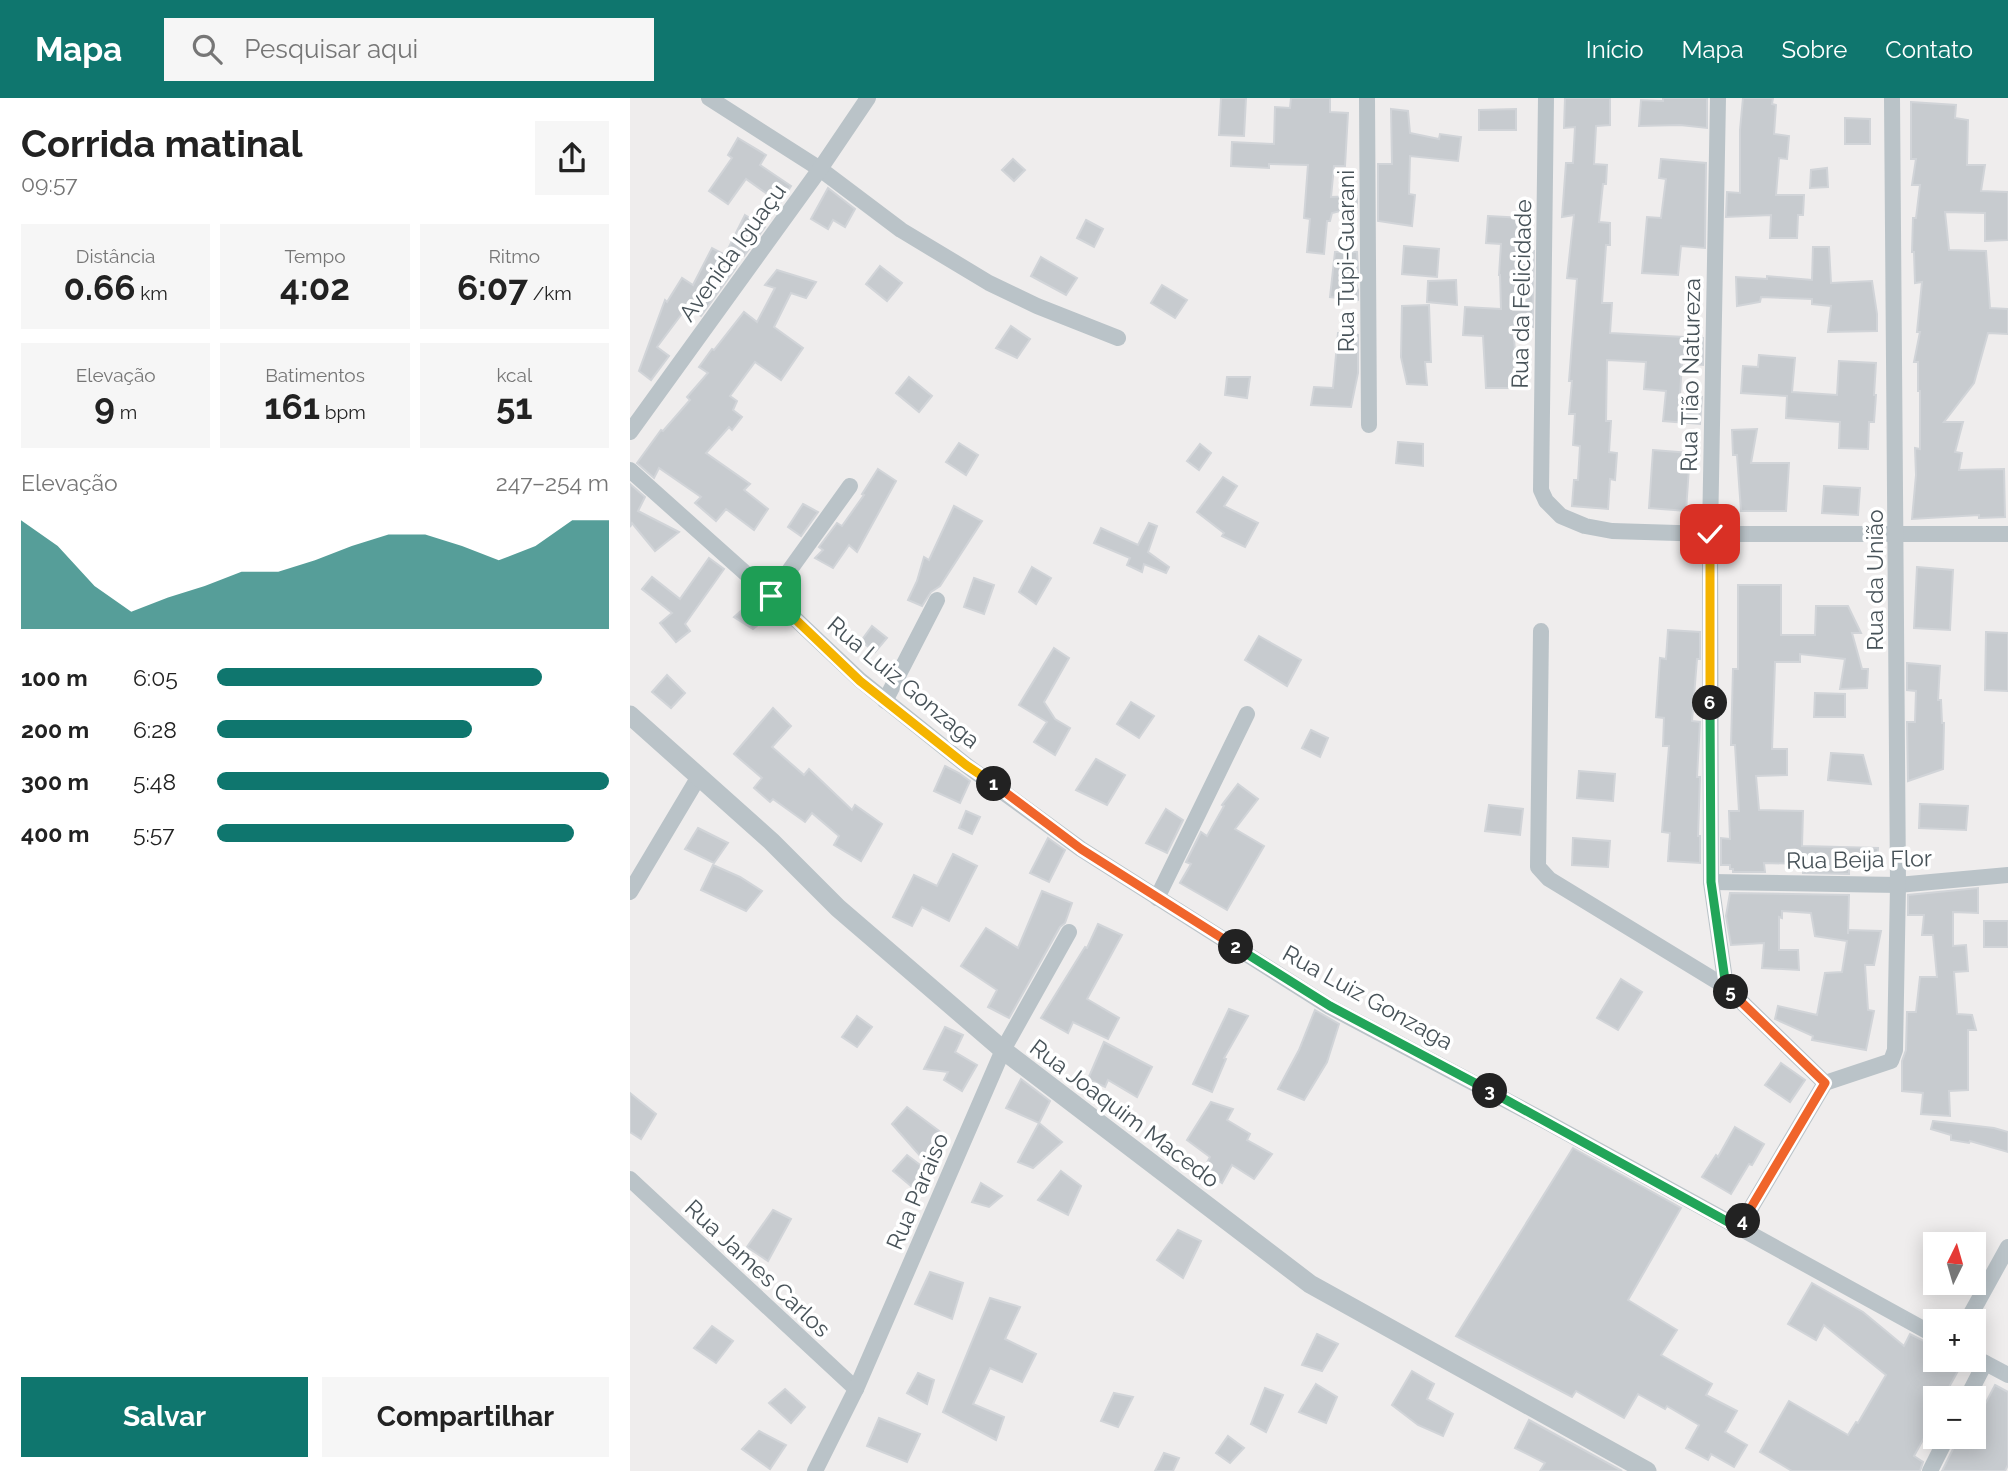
<!DOCTYPE html>
<html lang="pt">
<head>
<meta charset="utf-8">
<style>
	:root { --surface:#fff; --page:#f6f6f6; --text:#222; --muted:#767676; --accent:#0f766e }
	body { margin:0; font-family:Raleway,sans-serif; background:var(--page); color:var(--text); height:100vh; display:flex; flex-direction:column; font-size:26px; white-space:nowrap }
	* { box-sizing:border-box; margin:0 }
	p { font-size:23px; color:var(--muted) }
	.icon { flex:none; width:38px; height:38px; fill:none; stroke:currentColor; stroke-width:2; stroke-linecap:round; stroke-linejoin:round }
	.map { position:relative; flex:1; overflow:hidden }
	.details { display:flex; flex-direction:column; background:var(--surface); width:630px }
	.details>* { flex:none }
	.needle { width:46px; rotate:5deg }
	.tools { position:absolute; left:1293px; top:1134px; display:grid; gap:14px }
	.tools a { display:grid; place-items:center; width:63px; height:63px; border-radius:0px; background:var(--surface); box-shadow:0 4px 18px #0003; font-size:35px }
	.pin { position:absolute; display:grid; place-items:center; width:60px; height:60px; color:#fff; margin:-30px; border-radius:14px; box-shadow:0 4px 10px #0006 }
	.km { position:absolute; width:35px; height:35px; margin:-18px; border-radius:50%; background:#222; color:#fff; font-size:19px; line-height:35px; text-align:center }
	.round { display:grid; place-items:center; flex:none; width:74px; height:74px; border-radius:0px; background:var(--page) }
	.head { display:flex; align-items:center; justify-content:space-between; height:119px; padding:0 21px }
	h1 { font-size:38px; font-weight:700; line-height:52px }
	.metrics { display:grid; grid-template-columns:repeat(3,1fr); gap:10px; height:119px; padding:7px 21px }
	.metrics div { display:grid; align-content:center; border-radius:0px; background:var(--page); text-align:center }
	.metrics b { font-size:35px; font-weight:700 }
	.metrics small { font-size:19px; font-weight:400 }
	.metrics p { font-size:19px }
	.chart { height:196px; padding:14px 21px }
	.chart p { display:flex; justify-content:space-between }
	.chart svg { width:100%; height:126px; margin-top:7px; fill:var(--accent); opacity:.7 }
	.action { display:flex; gap:14px; margin-top:auto; padding:14px 21px }
	.action a { flex:1; height:80px; border-radius:0px; background:var(--accent); color:#fff; font-size:28px; font-weight:700; line-height:80px; text-align:center }
	.action a+a { background:var(--page); color:var(--text) }
	ul { padding:0 21px; list-style:none; font-size:23px }
	li { display:grid; grid-template-columns:112px 84px 1fr; align-items:center; height:52px }
	li i { height:18px; border-radius:9px; background:var(--accent) }
	header { display:flex; align-items:center; gap:42px; box-sizing:border-box; height:98px; padding:0 35px; background:var(--accent); color:#fff }
	header strong { font-size:33px }
	nav { display:flex; gap:38px; margin-inline-start:auto; font-size:24px }
	.search { width:490px; height:63px; background:var(--page); display:flex; align-items:center; gap:18px; box-sizing:border-box; padding:0 24px; border-radius:0px; color:var(--muted); font-size:26px }
	main { display:flex; flex:1; min-height:0 }
	.map>svg:first-child { display:block }
</style>
</head>
<body>
<header>
<strong>Mapa</strong>
<div class="search"><svg class="icon" aria-label="search" viewBox="0 0 24 24"><circle cx="10" cy="10" r="6"/><path d="M15 15l6 6"/></svg>Pesquisar aqui</div>
<nav><a>Início</a><a>Mapa</a><a>Sobre</a><a>Contato</a></nav>
</header>
<main>
<section class="details">
<div class="head"><div><h1>Corrida matinal</h1><p>09:57</p></div><a class="round"><svg class="icon" aria-label="share" viewBox="0 0 24 24"><path d="M12 15V3M7 8l5-5 5 5M5 13v7h14v-7"/></svg></a></div>
<div class="metrics">
<div><p>Distância</p><b>0.66<small> km</small></b></div>
<div><p>Tempo</p><b>4:02</b></div>
<div><p>Ritmo</p><b>6:07<small> /km</small></b></div>
</div>
<div class="metrics">
<div><p>Elevação</p><b>9<small> m</small></b></div>
<div><p>Batimentos</p><b>161<small> bpm</small></b></div>
<div><p>kcal</p><b>51</b></div>
</div>
<div class="chart"><p><span>Elevação</span>247–254 m</p>
<svg viewBox="0 0 160 44" preserveAspectRatio="none"><path d="M0 44V6L10 15L20 29L30 38L40 33L50 29L60 24L70 24L80 20L90 15L100 11L110 11L120 15L130 20L140 15L150 6L160 6V44z"/></svg>
</div>
<ul>
<li><b>100 m</b>6:05<i style="width:83%"></i></li>
<li><b>200 m</b>6:28<i style="width:65%"></i></li>
<li><b>300 m</b>5:48<i style="width:100%"></i></li>
<li><b>400 m</b>5:57<i style="width:91%"></i></li>
</ul>
<div class="action"><a>Salvar</a><a>Compartilhar</a></div>
</section>
<div class="map">
<svg width="1378" height="1373" viewBox="0 0 1378 1373">
	<rect width="100%" height="100%" fill="#efeded"/>
	<g fill="#c7cbcf" stroke="#d1d4d8" stroke-width="2">
		<polygon points="591,0 616,0 614,38 589,37"/>
		<polygon points="661,0 700,0 700,14 718,15 715,68 704,68 701,99 727,98 727,109 702,115 700,123 697,123 694,156 677,154 680,121 674,120 678,67 639,66 639,70 601,68 602,44 644,46 645,9 660,10"/>
		<polygon points="935,0 980,0 980,27 966,28 964,66 977,67 976,86 973,86 969,124 980,125 980,147 976,147 972,205 982,205 980,235 1073,240 1073,267 1052,265 1050,297 1072,299 1070,326 1033,323 1036,293 1014,291 1016,264 977,262 976,323 981,323 979,354 987,355 985,382 980,381 978,411 942,408 944,382 948,382 950,348 943,347 945,316 939,316 942,283 939,283 947,181 937,180 944,117 932,119 936,65 943,65 945,29 934,30"/>
		<polygon points="1033,0 1077,0 1077,30 1050,27 1009,28 1011,2 1033,3"/>
		<polygon points="1113,0 1143,0 1142,6 1146,7 1144,36 1159,38 1157,61 1149,60 1146,97 1174,97 1173,117 1168,117 1167,140 1140,140 1141,117 1096,119 1097,94 1110,95 1110,32"/>
		<polygon points="1281,4 1326,7 1325,20 1338,22 1337,67 1355,67 1351,93 1378,94 1378,142 1355,143 1355,115 1315,114 1319,152 1356,153 1360,210 1378,211 1378,236 1358,235 1344,285 1314,324 1333,324 1325,354 1332,355 1329,372 1374,371 1375,419 1349,420 1349,417 1282,421 1286,377 1285,350 1290,351 1290,293 1288,293 1288,264 1284,264 1290,234 1287,234 1292,184 1285,185 1284,154 1282,154 1283,120 1286,120 1290,87 1282,87 1286,61 1281,61"/>
		<polygon points="761,11 778,13 780,35 809,41 810,36 831,39 828,63 780,58 779,96 785,97 782,128 748,123 748,66 762,66"/>
		<polygon points="886,11 886,32 849,32 849,12"/>
		<polygon points="1215,20 1240,21 1240,46 1215,46"/>
		<polygon points="108,40 136,57 130,67 161,88 150,105 116,81 98,106 79,93 102,60 98,57"/>
		<polygon points="383,61 395,72 384,83 372,72"/>
		<polygon points="1031,61 1076,65 1075,150 1051,148 1048,177 1012,175 1017,119 1031,120 1036,81 1029,80"/>
		<polygon points="1197,70 1198,89 1180,90 1181,72"/>
		<polygon points="198,90 225,111 215,129 203,122 198,131 181,121"/>
		<polygon points="115,117 135,129 114,158 112,157 105,171 71,218 57,209 27,249 39,258 21,282 9,273 35,202 37,204 52,180 63,187 82,150 95,157"/>
		<polygon points="858,118 894,120 892,152 904,153 903,229 883,230 886,263 896,263 897,290 856,290 853,238 833,237 835,209 871,211 870,177 869,177 871,146 856,145"/>
		<polygon points="456,122 473,131 464,149 447,140"/>
		<polygon points="774,148 809,151 807,179 772,176"/>
		<polygon points="1183,149 1199,149 1201,185 1242,183 1247,216 1247,233 1198,234 1201,208 1182,206 1182,201 1131,199 1130,204 1107,208 1106,179 1137,181 1137,178 1182,182"/>
		<polygon points="705,154 727,154 728,176 723,176 728,192 728,202 700,199"/>
		<polygon points="411,159 447,180 436,197 401,178"/>
		<polygon points="250,168 272,185 257,203 236,186"/>
		<polygon points="147,172 186,184 176,200 161,195 144,229 173,250 151,282 125,264 100,298 107,303 103,312 112,319 102,332 99,329 76,355 120,386 114,392 138,411 124,432 96,411 86,423 65,405 71,399 29,370 24,380 7,365 31,332 33,333 60,302 57,299 78,275 69,269 82,251 84,252 114,214 127,224 145,190 135,187"/>
		<polygon points="826,182 827,207 797,204 798,183"/>
		<polygon points="532,187 557,202 545,220 521,205"/>
		<polygon points="799,207 801,264 795,264 797,287 777,286 771,259 772,208"/>
		<polygon points="381,228 400,241 387,260 366,250"/>
		<polygon points="708,235 728,237 728,275 721,309 681,307 684,289 703,290"/>
		<polygon points="1129,257 1165,260 1162,294 1207,297 1209,263 1246,265 1244,297 1246,297 1244,324 1239,324 1238,351 1209,350 1210,324 1156,320 1157,298 1111,295 1113,268 1128,269"/>
		<polygon points="279,279 302,298 289,314 266,295"/>
		<polygon points="597,279 620,279 617,300 595,297"/>
		<polygon points="1127,331 1121,365 1159,365 1156,413 1111,413 1107,357 1103,357 1102,332"/>
		<polygon points="768,344 793,346 793,368 766,365"/>
		<polygon points="329,345 348,357 336,377 316,364"/>
		<polygon points="570,346 581,355 569,372 557,363"/>
		<polygon points="1023,352 1060,355 1056,413 1019,410"/>
		<polygon points="248,371 266,383 227,454 219,447 203,470 185,460 193,452 189,449 207,425 212,428 234,397 232,396"/>
		<polygon points="593,379 607,388 594,408 628,425 615,449 592,438 594,435 567,414"/>
		<polygon points="0,386 15,399 8,413 49,434 25,453 2,425 0,429"/>
		<polygon points="1194,388 1230,390 1228,417 1192,415"/>
		<polygon points="173,406 188,414 171,438 158,429"/>
		<polygon points="324,408 352,423 310,488 301,494 292,508 278,502 287,483 294,459 299,462"/>
		<polygon points="519,425 527,428 518,454 539,469 536,475 514,466 512,474 497,467 500,460 464,445 471,430 508,447"/>
		<polygon points="79,460 94,471 55,526 60,533 46,544 30,525 42,515 12,491 22,479 50,501"/>
		<polygon points="402,469 421,480 406,506 389,494"/>
		<polygon points="1287,469 1323,472 1320,532 1284,530"/>
		<polygon points="344,480 364,487 354,516 334,509"/>
		<polygon points="1108,487 1151,487 1151,537 1185,537 1186,508 1218,508 1231,535 1222,535 1232,571 1238,571 1237,590 1210,591 1215,561 1170,556 1170,564 1145,564 1142,651 1157,651 1157,677 1126,678 1129,712 1173,713 1172,748 1248,750 1247,769 1219,768 1219,776 1173,775 1173,766 1134,765 1135,774 1103,774 1103,771 1100,771 1100,767 1091,767 1091,740 1100,741 1099,713 1109,713 1105,647 1101,647 1103,571 1108,571"/>
		<polygon points="120,505 135,521 123,531 104,519"/>
		<polygon points="242,528 257,540 245,554 231,543"/>
		<polygon points="1038,532 1070,534 1070,561 1067,561 1062,623 1070,624 1067,679 1070,679 1068,738 1070,738 1070,765 1038,763 1040,735 1032,734 1039,648 1033,648 1034,620 1026,619 1030,560 1036,561"/>
		<polygon points="1356,534 1378,535 1378,593 1355,592"/>
		<polygon points="629,538 671,562 657,588 615,562"/>
		<polygon points="424,550 439,560 414,604 425,621 440,630 425,657 404,644 417,624 389,607"/>
		<polygon points="1277,565 1310,568 1308,602 1311,602 1312,625 1314,625 1313,671 1278,683 1277,624 1285,624 1286,593 1277,592"/>
		<polygon points="37,577 55,595 41,610 22,594"/>
		<polygon points="1185,595 1215,596 1215,619 1184,619"/>
		<polygon points="501,604 524,618 509,640 487,626"/>
		<polygon points="143,610 161,628 142,649 174,677 179,671 222,712 225,707 252,726 231,763 204,747 209,738 182,715 175,724 143,701 140,704 124,690 132,680 104,656"/>
		<polygon points="681,632 698,640 690,659 672,650"/>
		<polygon points="1201,655 1233,657 1241,686 1198,682"/>
		<polygon points="466,661 495,677 477,707 446,692"/>
		<polygon points="315,668 329,675 340,683 330,705 304,693"/>
		<polygon points="949,673 985,676 983,703 947,700"/>
		<polygon points="608,686 628,701 605,731 634,748 597,812 550,785 561,766 556,764 571,734 577,738 594,708 592,707"/>
		<polygon points="1290,706 1338,708 1336,732 1289,730"/>
		<polygon points="859,707 893,711 890,737 855,733"/>
		<polygon points="536,711 553,722 537,755 516,745"/>
		<polygon points="336,713 350,719 342,736 329,730"/>
		<polygon points="68,730 98,745 84,765 55,751"/>
		<polygon points="418,740 435,752 419,784 400,775"/>
		<polygon points="943,740 980,743 978,769 942,767"/>
		<polygon points="323,756 347,768 319,823 292,809 282,828 263,819 284,777 307,788"/>
		<polygon points="83,767 110,779 132,793 116,813 71,792"/>
		<polygon points="1348,790 1348,815 1323,814 1323,848 1336,847 1338,873 1324,874 1327,916 1342,917 1346,932 1338,932 1338,992 1319,993 1320,1018 1291,1016 1293,995 1272,993 1272,963 1276,952 1277,914 1286,914 1290,879 1307,879 1303,837 1292,837 1294,817 1278,817 1278,797"/>
		<polygon points="412,793 442,805 435,825 430,829 379,920 358,909 367,892 331,868 356,830 388,850"/>
		<polygon points="1100,795 1219,797 1218,836 1218,832 1251,833 1244,867 1235,867 1238,912 1244,913 1236,952 1182,942 1183,938 1145,921 1148,908 1187,917 1195,875 1212,874 1217,843 1185,838 1181,815 1152,813 1152,820 1149,819 1149,852 1168,852 1169,872 1132,870 1134,845 1101,847 1096,818"/>
		<rect x="1354" y="823" width="24" height="26"/>
		<polygon points="468,826 492,837 457,901 489,920 478,941 443,924 438,935 411,920 455,849 457,850"/>
		<polygon points="991,881 1012,894 988,932 967,920"/>
		<polygon points="599,911 618,918 594,960 596,961 582,994 563,986"/>
		<polygon points="685,912 709,926 697,964 674,1002 648,991 669,952"/>
		<polygon points="227,918 242,929 227,949 212,939"/>
		<polygon points="315,929 333,937 325,954 347,967 332,993 314,982 318,974 294,971"/>
		<polygon points="474,944 522,969 507,999 478,982 475,989 458,981"/>
		<polygon points="1151,965 1175,982 1160,1004 1135,987"/>
		<polygon points="391,981 420,1003 409,1025 376,1010"/>
		<polygon points="0,995 26,1016 11,1041 0,1034"/>
		<polygon points="581,1004 603,1011 597,1022 620,1036 617,1042 642,1056 624,1081 602,1067 592,1085 573,1072 580,1059 557,1042"/>
		<polygon points="277,1009 313,1036 292,1060 262,1026"/>
		<polygon points="1303,1023 1364,1030 1378,1034 1378,1054 1340,1043 1339,1045 1321,1042 1321,1037 1301,1031"/>
		<polygon points="409,1025 432,1044 403,1070 388,1064"/>
		<polygon points="1105,1029 1134,1046 1122,1067 1119,1066 1101,1096 1072,1079 1086,1057 1088,1059"/>
		<polygon points="943,1050 1051,1110 998,1202 1047,1232 1031,1257 1082,1286 1076,1297 1107,1313 1095,1334 1117,1347 1104,1369 1081,1356 1078,1362 1056,1350 1069,1327 1037,1308 1035,1311 1008,1296 994,1320 946,1293 942,1299 826,1238"/>
		<polygon points="277,1057 294,1070 281,1088 263,1073"/>
		<polygon points="431,1073 451,1088 438,1117 408,1102"/>
		<polygon points="351,1085 372,1098 359,1109 342,1104"/>
		<polygon points="143,1112 161,1121 138,1163 117,1149"/>
		<polygon points="548,1132 571,1143 553,1180 527,1162"/>
		<polygon points="300,1174 333,1185 322,1221 285,1206"/>
		<polygon points="1182,1185 1233,1214 1274,1248 1280,1236 1306,1249 1306,1262 1334,1262 1313,1300 1306,1300 1306,1335 1299,1331 1284,1358 1293,1364 1290,1373 1162,1373 1130,1354 1159,1303 1218,1337 1226,1324 1228,1325 1256,1277 1194,1227 1186,1242 1158,1226"/>
		<polygon points="360,1200 390,1209 375,1241 406,1256 392,1284 360,1270 343,1306 374,1319 366,1342 313,1314"/>
		<polygon points="82,1228 103,1243 86,1265 64,1250"/>
		<polygon points="687,1236 708,1246 692,1273 672,1267"/>
		<polygon points="782,1273 804,1286 797,1301 823,1316 813,1338 788,1327 762,1307"/>
		<polygon points="288,1275 304,1282 297,1306 277,1295"/>
		<polygon points="686,1286 707,1299 696,1325 669,1314"/>
		<polygon points="1365,1287 1378,1294 1378,1367 1375,1373 1312,1373 1329,1339 1344,1339 1344,1311 1351,1314"/>
		<polygon points="635,1290 653,1297 636,1334 621,1326"/>
		<polygon points="155,1291 175,1309 161,1325 139,1305"/>
		<polygon points="484,1295 503,1299 488,1329 471,1323"/>
		<polygon points="249,1320 290,1336 277,1364 237,1348"/>
		<polygon points="899,1322 992,1373 910,1373 915,1365 885,1350"/>
		<polygon points="129,1333 156,1347 140,1371 112,1351"/>
		<polygon points="598,1338 614,1350 600,1365 586,1355"/>
		<polygon points="534,1355 549,1360 543,1373 525,1373"/>
	</g>
	<g fill="none" stroke-linecap="round" stroke-linejoin="round">
		<g stroke="#bac3c8" stroke-width="16">
			<polyline points="79,0 190,71 271,132 359,185 407,208 488,240"/>
			<polyline points="737,0 739,327"/>
			<polyline points="916,0 911,392 916,403 931,418 955,428 982,433 1080,436 1378,436"/>
			<polyline points="1088,0 1080,436 1081,784 1096,889"/>
			<polyline points="0,334 190,71 238,0"/>
			<polyline points="0,372 141,498 230,582 336,667 451,751 700,909 917,1024 1306,1238"/>
			<polyline points="141,498 220,388"/>
			<polyline points="911,533 908,769 919,781 1096,889 1195,985"/>
			<polyline points="255,603 307,502"/>
			<polyline points="1081,784 1268,787 1378,777"/>
			<polyline points="0,794 68,680"/>
			<polyline points="527,800 617,616"/>
			<polyline points="1195,985 1261,963 1265,952 1268,787 1262,0"/>
			<polyline points="0,1081 226,1291"/>
			<polyline points="1109,1130 1195,985"/>
			<polyline points="1337,1223 1378,1149"/>
			<polyline points="1344,1259 1378,1277"/>
			<polyline points="1337,1300 1355,1265"/>
			<polyline points="185,1373 226,1291 373,952 439,834"/>
			<polyline points="1300,1373 1317,1339"/>
		</g>
		<polyline stroke="#bac3c8" stroke-width="19" points="0,617 141,743 208,810 373,952 680,1186 1017,1373"/>
	</g>
	<g fill="none" stroke-linecap="round" stroke-linejoin="round">
		<g stroke="#fff" stroke-width="14">
			<polyline id="split-1" points="141,498 230,583 336,667 364,686"/>
		</g>
		<g stroke="#fff" stroke-width="14">
			<polyline id="split-2" points="364,686 451,751 606,849"/>
		</g>
		<g stroke="#fff" stroke-width="14">
			<polyline id="split-3" points="606,849 700,908 860,993"/>
		</g>
		<g stroke="#fff" stroke-width="14">
			<polyline id="split-4" points="860,993 1109,1130 1113,1123"/>
		</g>
		<g stroke="#fff" stroke-width="14">
			<polyline id="split-5" points="1101,894 1195,985 1113,1123"/>
		</g>
		<g stroke="#fff" stroke-width="14">
			<polyline id="split-6" points="1080,605 1081,784 1096,889 1101,894"/>
		</g>
		<g stroke="#fff" stroke-width="14">
			<polyline id="split-7" points="1080,436 1080,605"/>
		</g>
		<use href="#split-1" stroke="#f5b400" stroke-width="9"/>
		<use href="#split-2" stroke="#f0652b" stroke-width="9"/>
		<use href="#split-3" stroke="#22a559" stroke-width="9"/>
		<use href="#split-4" stroke="#22a559" stroke-width="9"/>
		<use href="#split-5" stroke="#f0652b" stroke-width="9"/>
		<use href="#split-6" stroke="#22a559" stroke-width="9"/>
		<use href="#split-7" stroke="#f5b400" stroke-width="9"/>
	</g>
	<g text-anchor="middle" dominant-baseline="central" stroke-width="7" stroke-linejoin="round" paint-order="stroke">
		<g font-size="23" fill="#475258" stroke="#fff">
			<text transform="translate(102 154) rotate(-54)">Avenida Iguaçu</text>
			<text transform="translate(715 163) rotate(-90)">Rua Tupi-Guarani</text>
			<text transform="translate(891 196) rotate(-89)">Rua da Felicidade</text>
			<text transform="translate(1060 277) rotate(-89)">Rua Tião Natureza</text>
			<text transform="translate(1244 482) rotate(-90)">Rua da União</text>
			<text transform="translate(274 584) rotate(40)">Rua Luiz Gonzaga</text>
			<text transform="translate(1229 761) rotate(-1)">Rua Beija Flor</text>
			<text transform="translate(738 899) rotate(29)">Rua Luiz Gonzaga</text>
			<text transform="translate(495 1015) rotate(37)">Rua Joaquim Macedo</text>
			<text transform="translate(287 1093) rotate(-67)">Rua Paraiso</text>
			<text transform="translate(128 1170) rotate(43)">Rua James Carlos</text>
		</g>
	</g>
</svg>
<div class="tools">
<a><svg class="needle" viewBox="-14 -14 28 28"><path d="M0-13l5 13h-10z" fill="#e53935"/><path d="M0 13l5-13h-10z" fill="#767676"/></svg></a>
<a>+</a>
<a>−</a>
</div>
<div class="pin" style="left:141px;top:498px;background:#1e9e55"><svg class="icon" aria-label="arrive" viewBox="0 0 24 24"><path d="M6 21V4h12l-3 4 3 4H6"/></svg></div>
<div class="pin" style="left:1080px;top:436px;background:#d93025"><svg class="icon" aria-label="check" viewBox="0 0 24 24"><path d="M5 12l5 5 9-10"/></svg></div>
<b class="km" style="left:364px;top:686px">1</b>
<b class="km" style="left:606px;top:849px">2</b>
<b class="km" style="left:860px;top:993px">3</b>
<b class="km" style="left:1113px;top:1123px">4</b>
<b class="km" style="left:1101px;top:894px">5</b>
<b class="km" style="left:1080px;top:605px">6</b>
</div>
</main>
</body>
</html>
